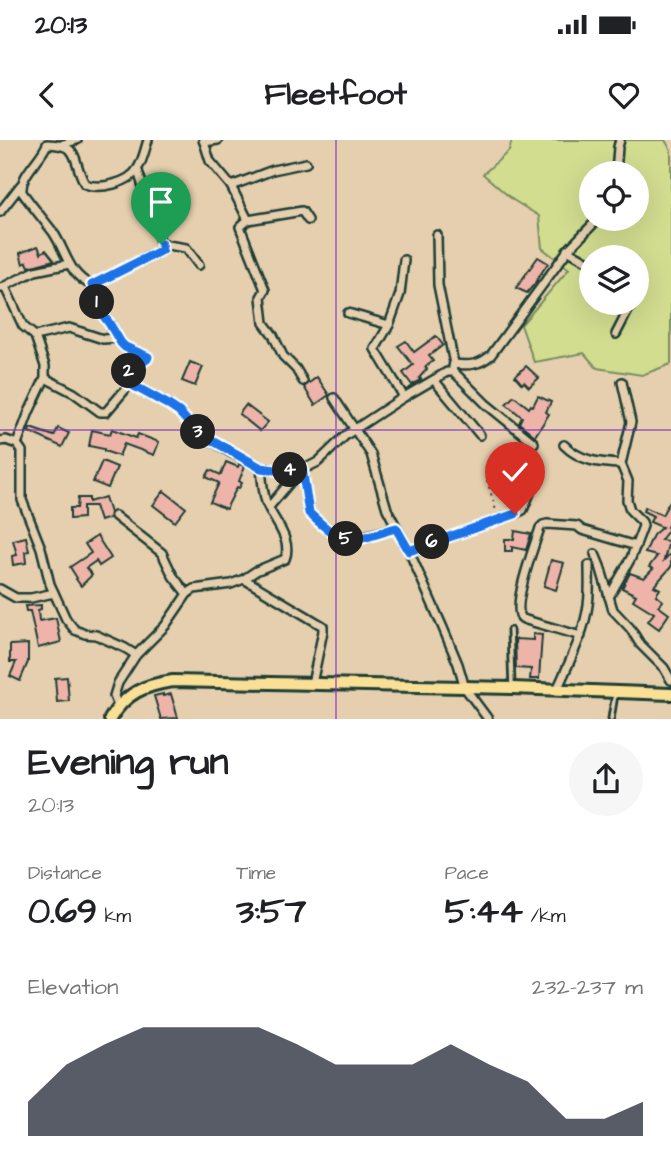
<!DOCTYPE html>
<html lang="en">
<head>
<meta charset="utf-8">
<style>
	:root { --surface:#fff; --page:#f6f6f6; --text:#202124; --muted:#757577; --accent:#111827 }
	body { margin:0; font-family:"Architects Daughter",sans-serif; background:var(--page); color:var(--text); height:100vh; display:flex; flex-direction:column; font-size:26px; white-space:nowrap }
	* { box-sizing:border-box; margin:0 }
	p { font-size:23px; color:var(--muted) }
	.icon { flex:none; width:38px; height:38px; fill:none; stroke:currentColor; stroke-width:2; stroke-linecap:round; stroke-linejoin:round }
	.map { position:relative; height:579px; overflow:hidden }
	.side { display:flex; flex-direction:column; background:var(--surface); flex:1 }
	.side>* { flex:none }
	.controls { position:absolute; left:579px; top:21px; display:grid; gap:14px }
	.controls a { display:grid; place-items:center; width:70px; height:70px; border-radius:50%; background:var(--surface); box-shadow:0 7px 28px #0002; font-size:35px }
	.pin { position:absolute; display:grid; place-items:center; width:60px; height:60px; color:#fff; margin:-72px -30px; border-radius:50% 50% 50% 0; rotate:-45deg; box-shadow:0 0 7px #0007 }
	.pin .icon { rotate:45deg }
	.km { position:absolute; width:35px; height:35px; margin:-18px; border-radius:50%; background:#222; color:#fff; font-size:19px; line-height:35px; text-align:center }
	.round { display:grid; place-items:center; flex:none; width:74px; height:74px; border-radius:37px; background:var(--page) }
	.head { display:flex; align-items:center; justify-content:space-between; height:119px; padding:0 28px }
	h1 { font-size:38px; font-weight:700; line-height:52px }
	.stats { display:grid; grid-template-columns:repeat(3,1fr); gap:10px; height:119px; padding:7px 28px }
	.stats div { display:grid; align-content:center }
	.stats b { font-size:35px; font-weight:700 }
	.stats small { font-size:19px; font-weight:400 }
	.stats p { font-size:19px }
	.chart { height:196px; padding:14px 28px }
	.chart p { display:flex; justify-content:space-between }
	.chart svg { width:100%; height:126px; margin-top:7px; fill:var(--accent); opacity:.7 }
	.status { display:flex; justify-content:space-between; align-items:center; height:49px; padding:0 35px; background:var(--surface); direction:ltr }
	.status svg { height:19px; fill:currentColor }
	header { display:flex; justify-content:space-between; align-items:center; height:91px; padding:0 28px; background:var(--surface); font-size:32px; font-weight:700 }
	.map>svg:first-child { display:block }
</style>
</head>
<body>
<div class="status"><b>20:13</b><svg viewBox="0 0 49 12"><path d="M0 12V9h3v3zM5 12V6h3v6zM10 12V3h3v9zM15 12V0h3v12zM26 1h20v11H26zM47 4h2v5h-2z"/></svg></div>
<header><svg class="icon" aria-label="back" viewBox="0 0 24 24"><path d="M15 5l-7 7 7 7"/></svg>Fleetfoot<svg class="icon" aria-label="heart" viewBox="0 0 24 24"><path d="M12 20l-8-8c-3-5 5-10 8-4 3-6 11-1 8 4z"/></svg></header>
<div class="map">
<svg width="671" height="579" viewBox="0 0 671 579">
	<rect width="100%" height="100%" fill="#e5cfae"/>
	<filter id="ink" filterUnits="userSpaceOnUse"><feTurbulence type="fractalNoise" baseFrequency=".0143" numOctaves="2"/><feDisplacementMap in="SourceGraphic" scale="14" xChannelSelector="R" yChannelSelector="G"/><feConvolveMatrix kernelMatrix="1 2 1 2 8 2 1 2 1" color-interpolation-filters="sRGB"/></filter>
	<g filter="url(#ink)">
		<path fill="#d2dd90" stroke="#788d62" stroke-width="2" fill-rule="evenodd" d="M 512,0 L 665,0 L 671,10 L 671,224 L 642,235 L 597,228 L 584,213 L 534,222 L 521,185 L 569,129 L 542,108 L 539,76 L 513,60 L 483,34 L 509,11 ZM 592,33 L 637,33 L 637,79 L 592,79 ZM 592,117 L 637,117 L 637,163 L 592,163 Z"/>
		<g fill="#eeb4aa" stroke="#1f3d34" stroke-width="2">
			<polygon points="38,106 41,113 46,110 54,120 29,127 27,122 23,124 20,113"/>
			<polygon points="538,117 548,123 536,141 537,141 527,153 516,148"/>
			<polygon points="436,196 443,205 429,216 433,221 425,227 427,229 419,238 421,239 412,245 403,233 413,225 398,206 406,201 414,212"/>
			<polygon points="190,222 203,227 195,246 182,241"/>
			<polygon points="526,226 539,238 529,247 524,242 522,244 515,236"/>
			<polygon points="317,237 329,255 315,265 304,247"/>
			<polygon points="514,256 529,268 531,265 533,266 538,256 551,262 546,272 549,274 535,296 519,283 522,277 506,264"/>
			<polygon points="246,265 268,282 260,291 239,274"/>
			<polygon points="30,288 54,296 58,288 69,293 62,307 29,292"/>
			<polygon points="112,289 136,298 138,294 159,302 154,315 124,304 119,316 104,311 104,309 89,306 92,290 110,294"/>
			<polygon points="102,321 117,327 108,348 93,342"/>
			<polygon points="226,322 238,327 239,324 245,326 239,341 242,343 239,348 237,347 226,369 210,362 219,343 206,337 210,330 221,335"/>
			<polygon points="164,351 186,368 175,382 153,365"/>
			<polygon points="105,357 110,373 109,378 100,381 95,366 83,366 83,378 70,379 70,368 77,368 78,358 89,358 89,362"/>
			<polygon points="671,359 671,381 667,387 670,388 661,400 669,401 664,420 671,413 671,427 654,446 660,449 656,455 663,461 658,466 669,474 659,489 648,481 654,473 633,460 636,455 622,448 630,433 644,438 653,429 649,427 657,416 645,413 653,395 662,387 650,382 653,376 643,371 645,367 662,375"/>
			<polygon points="515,391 531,394 526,410 512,407 512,411 505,411 505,399 514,399"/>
			<polygon points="97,396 111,418 99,426 96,421 86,428 92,435 81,446 76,439 77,438 70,427 91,413 85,404"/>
			<polygon points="26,397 29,411 25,412 26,423 13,425 12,416 17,415 13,400"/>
			<polygon points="551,420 564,423 556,450 544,446"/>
			<polygon points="41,465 41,469 38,470 39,481 56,478 61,502 38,508 30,471 26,471 25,466"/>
			<polygon points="533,494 542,495 539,539 530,539 531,529 516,528 515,499 533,500"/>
			<polygon points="28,504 28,522 20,541 10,536 16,522 10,522 10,505"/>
			<polygon points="67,537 69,561 57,562 55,538"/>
			<polygon points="163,554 163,556 171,554 178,578 161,579 154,556"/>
		</g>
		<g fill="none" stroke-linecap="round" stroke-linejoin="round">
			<g stroke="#1f3d34" stroke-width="9">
				<g id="lane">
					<polyline points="510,490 512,546"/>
					<polyline points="611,579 615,554"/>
				</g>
			</g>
			<g stroke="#1f3d34" stroke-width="12">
				<g id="street">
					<path d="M 148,0 C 145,9 143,20 138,28 C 130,43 100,50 85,44 C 71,19 82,5 47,4 C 41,20 20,34 22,52 C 32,66 43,79 53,92 C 66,111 69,136 92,145 L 100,171 L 109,183 L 121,203 L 125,207 L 148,217 L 147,219 L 125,234 L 123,238 L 125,241 L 167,264 L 179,272 L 196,291 L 230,312 L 261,328 L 283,331 L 308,327 L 318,322 L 346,295 L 404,257 L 375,209 L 389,185 L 400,154 L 404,120"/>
					<polyline points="203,0 204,2 218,0"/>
					<polyline points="204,2 210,21 231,46 248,80"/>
					<polyline points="63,4 77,0"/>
					<polyline points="616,33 618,7 620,0"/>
					<polyline points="231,46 273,30 306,23"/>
					<polyline points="0,72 21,45"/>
					<polyline points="437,95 438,145 454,224 453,227"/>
					<polyline points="161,104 186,108 199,125"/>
					<polyline points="567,110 592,124"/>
					<polyline points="92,145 162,110 161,104 138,31"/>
					<polyline points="5,147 23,186 35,196 69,188 103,199 118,198"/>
					<polyline points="1,148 35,131 69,124"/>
					<polyline points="348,173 389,185"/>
					<polyline points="616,194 632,163"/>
					<path d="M 454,224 C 469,226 480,225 491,215 L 568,110 L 598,79"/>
					<polyline points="45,238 74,253 100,272 106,272 130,244"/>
					<polyline points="434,240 480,295"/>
					<polyline points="303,241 296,229 283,216 273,195 264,183 261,157 265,150 240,87 248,80 302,71 308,80"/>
					<polyline points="404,257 447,232 454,232 486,264 534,303"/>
					<polyline points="334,258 371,314 387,369 409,411 443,488 458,524 465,548 488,579"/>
					<polyline points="0,301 6,300 17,304 22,311 22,360 41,408 50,444 66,479 75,490 85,494 96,495 125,508 136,515"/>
					<polyline points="17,304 29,272 45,238 45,226 35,196"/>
					<path d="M 564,305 C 580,321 599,323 621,324"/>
					<path d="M 302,328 L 309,373 C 322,384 334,397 352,399 L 396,388"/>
					<polyline points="269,367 302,328"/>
					<polyline points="115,376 162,413 173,436 187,454"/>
					<polyline points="409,411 515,374 523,370 530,353"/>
					<polyline points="595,414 600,426 613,470 630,488 640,504 664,528 671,540"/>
					<polyline points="244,439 323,486 323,491 312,544"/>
					<polyline points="0,449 16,458 31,458 54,453"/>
					<polyline points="609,457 631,418 643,386 642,382 630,370 627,360 628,341 621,324 631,282 622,242"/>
					<path d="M 581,496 L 526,480 C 524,479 522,479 521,477 C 512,464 535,404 540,388 L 543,385 L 547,384 L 577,386 L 582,390 L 636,406"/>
					<path d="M 557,550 C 569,522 584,495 588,465 C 590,452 589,438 589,425"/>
					<path d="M 118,566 L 114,556 L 118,543 L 136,515 L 165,486 L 187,454 L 194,449 L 231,444 L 244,439 L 256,431 L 285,419 C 293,399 273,381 266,362 C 263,352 262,339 261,328"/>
				</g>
			</g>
			<g stroke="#1f3d34" stroke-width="16">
				<path id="primary" d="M 110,579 C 125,553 145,545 173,541 L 512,548 L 671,554"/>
			</g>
			<polyline stroke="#1f3d34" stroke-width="2" stroke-dasharray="2 5" stroke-linecap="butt" points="487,340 497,374"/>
			<use href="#lane" stroke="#e5cfae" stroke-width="3.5"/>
			<use href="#street" stroke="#e5cfae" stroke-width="7"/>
			<use href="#primary" stroke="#fadf96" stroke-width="10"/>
		</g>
	</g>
	<g fill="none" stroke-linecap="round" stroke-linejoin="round" filter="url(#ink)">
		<g stroke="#fff" stroke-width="14">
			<path id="route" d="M 161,104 L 162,110 L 92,145 L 100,171 L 109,183 L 121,203 L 125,207 L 148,217 L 147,219 L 125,234 L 123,238 L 125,241 L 167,264 L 179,272 L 196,291 L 261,328 L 283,331 L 302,328 L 309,373 C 320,383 332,395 346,399 C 358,402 384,391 396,388 L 409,411 L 515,374"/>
		</g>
		<use href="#route" stroke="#1a73e8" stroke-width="9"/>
	</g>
	<path fill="none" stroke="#7b2cbf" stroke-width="2" stroke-opacity="0.55" d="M 336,0 L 336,579M 0,290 L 671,290"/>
</svg>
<div class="controls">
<a><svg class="icon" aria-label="locate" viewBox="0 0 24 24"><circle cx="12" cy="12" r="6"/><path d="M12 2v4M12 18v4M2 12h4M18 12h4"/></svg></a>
<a><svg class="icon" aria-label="layers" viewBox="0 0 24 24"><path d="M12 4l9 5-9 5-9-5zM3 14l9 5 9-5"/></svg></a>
</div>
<div class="pin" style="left:161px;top:104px;background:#1e9e55"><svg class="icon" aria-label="arrive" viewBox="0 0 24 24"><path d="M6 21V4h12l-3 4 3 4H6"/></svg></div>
<div class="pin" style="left:515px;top:374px;background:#d93025"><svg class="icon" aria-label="check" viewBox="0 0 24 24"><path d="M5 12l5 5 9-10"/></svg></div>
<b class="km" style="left:97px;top:162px">1</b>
<b class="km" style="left:129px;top:231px">2</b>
<b class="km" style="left:198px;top:292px">3</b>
<b class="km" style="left:290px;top:330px">4</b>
<b class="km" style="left:346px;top:399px">5</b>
<b class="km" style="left:432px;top:402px">6</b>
</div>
<section class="side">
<div class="head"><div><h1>Evening run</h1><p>20:13</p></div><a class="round"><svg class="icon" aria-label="share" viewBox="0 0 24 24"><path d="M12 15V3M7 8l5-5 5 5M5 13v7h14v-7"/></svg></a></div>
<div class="stats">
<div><p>Distance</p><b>0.69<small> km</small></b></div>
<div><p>Time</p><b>3:57</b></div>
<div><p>Pace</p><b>5:44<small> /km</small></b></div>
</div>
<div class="chart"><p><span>Elevation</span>232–237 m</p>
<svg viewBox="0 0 160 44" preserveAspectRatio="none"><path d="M0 44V32L10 19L20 12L30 6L40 6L50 6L60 6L70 12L80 19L90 19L100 19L110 12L120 19L130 25L140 38L150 38L160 32V44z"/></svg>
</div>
</section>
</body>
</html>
